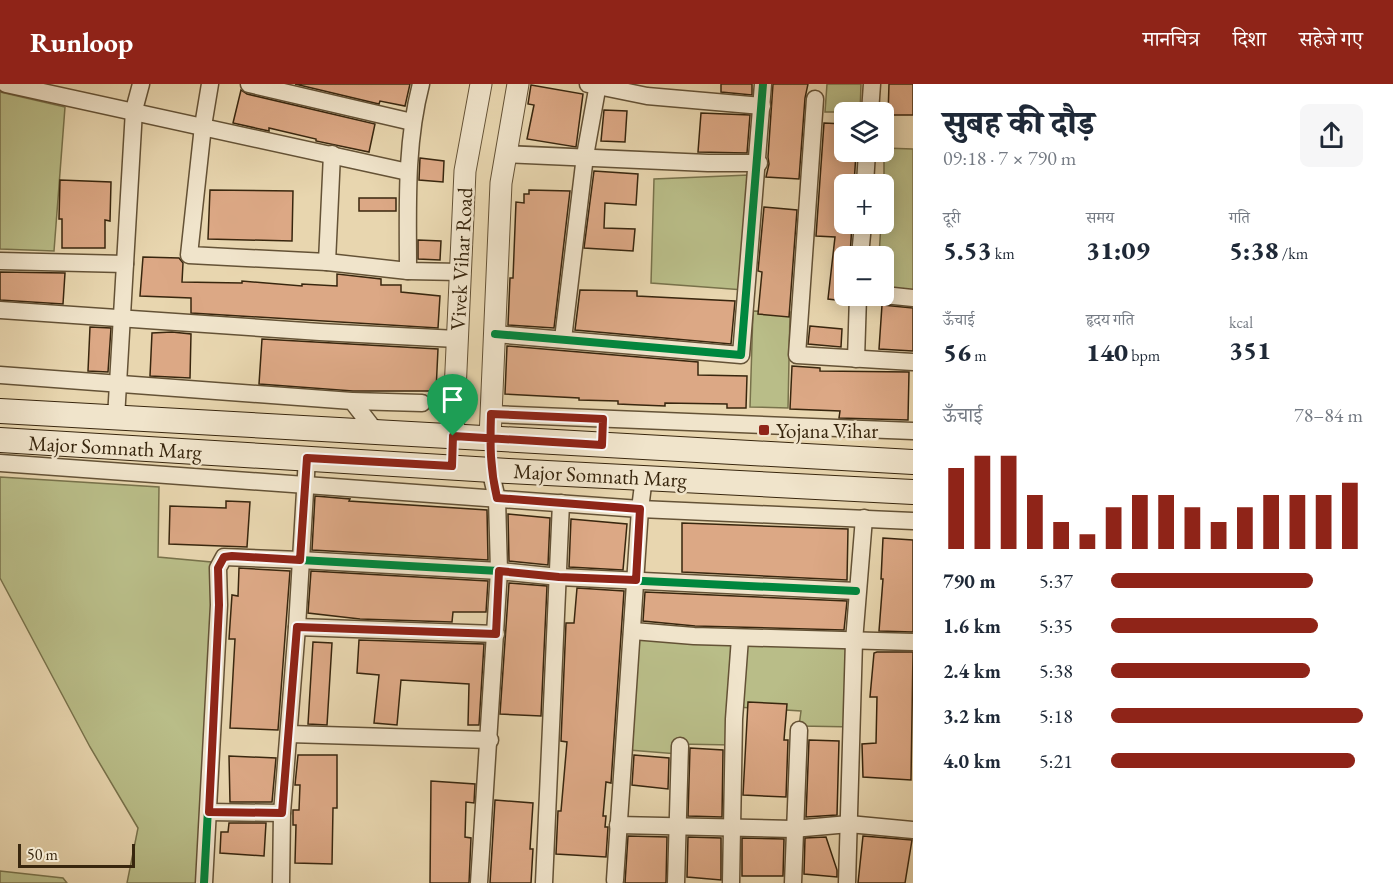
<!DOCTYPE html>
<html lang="hi">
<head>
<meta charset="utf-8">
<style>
	:root { --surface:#fff; --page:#f6f6f7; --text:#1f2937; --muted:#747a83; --accent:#8f2418 }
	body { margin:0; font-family:"EB Garamond","Noto Serif Devanagari",serif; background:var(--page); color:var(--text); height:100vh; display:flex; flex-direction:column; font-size:22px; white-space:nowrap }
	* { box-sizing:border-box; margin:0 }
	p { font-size:20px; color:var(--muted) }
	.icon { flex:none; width:33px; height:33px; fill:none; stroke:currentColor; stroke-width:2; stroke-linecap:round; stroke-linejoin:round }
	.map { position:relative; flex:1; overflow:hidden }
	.drawer { display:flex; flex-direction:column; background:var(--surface); width:480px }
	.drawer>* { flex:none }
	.fabs { position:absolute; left:834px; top:18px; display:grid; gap:12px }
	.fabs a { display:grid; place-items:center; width:60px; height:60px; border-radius:9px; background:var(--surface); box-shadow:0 3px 15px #0003; font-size:30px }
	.scale { position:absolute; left:18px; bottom:15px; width:117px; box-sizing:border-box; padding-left:6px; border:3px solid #38260e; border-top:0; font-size:16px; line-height:21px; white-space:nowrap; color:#38260e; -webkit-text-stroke:4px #f0e4cb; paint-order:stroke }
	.pin { position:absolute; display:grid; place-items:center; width:51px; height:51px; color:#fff; margin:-62px -26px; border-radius:50% 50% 50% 0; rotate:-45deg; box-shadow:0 0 6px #0007 }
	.pin .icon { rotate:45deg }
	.round { display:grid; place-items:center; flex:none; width:63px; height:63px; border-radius:9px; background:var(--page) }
	.headline { display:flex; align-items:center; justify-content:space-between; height:102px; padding:0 30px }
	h1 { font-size:33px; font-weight:800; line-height:45px }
	.stats { display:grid; grid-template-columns:repeat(3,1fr); gap:9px; height:102px; padding:6px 30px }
	.stats div { display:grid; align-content:center }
	.stats b { font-size:26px; font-weight:800 }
	.stats small { font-size:16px; font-weight:400 }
	.stats p { font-size:16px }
	.chart { height:168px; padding:12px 30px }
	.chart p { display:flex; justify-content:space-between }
	.chart svg { width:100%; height:108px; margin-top:6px; stroke:var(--accent); stroke-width:6 }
	ul { padding:0 30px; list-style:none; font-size:20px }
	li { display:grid; grid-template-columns:96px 72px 1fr; align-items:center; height:45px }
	li i { height:15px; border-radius:8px; background:var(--accent) }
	header { display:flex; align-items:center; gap:36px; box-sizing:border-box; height:84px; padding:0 30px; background:var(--accent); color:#fff }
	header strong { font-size:28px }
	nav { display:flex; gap:33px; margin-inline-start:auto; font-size:21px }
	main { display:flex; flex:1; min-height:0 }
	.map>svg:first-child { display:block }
</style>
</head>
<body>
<header>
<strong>Runloop</strong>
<nav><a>मानचित्र</a><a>दिशा</a><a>सहेजे गए</a></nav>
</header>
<main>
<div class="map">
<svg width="913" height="799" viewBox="0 0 913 799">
	<rect width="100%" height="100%" fill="#e8d6af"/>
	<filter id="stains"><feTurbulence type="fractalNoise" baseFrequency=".00333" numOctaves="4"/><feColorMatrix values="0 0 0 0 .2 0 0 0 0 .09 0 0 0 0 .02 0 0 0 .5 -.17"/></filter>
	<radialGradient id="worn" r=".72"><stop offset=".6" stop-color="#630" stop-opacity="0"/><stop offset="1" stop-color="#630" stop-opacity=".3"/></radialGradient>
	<g fill="#b9bd88" stroke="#78724b" stroke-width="1.5">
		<polygon points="827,0 861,0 860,28 825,28"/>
		<polygon points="0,8 65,23 54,167 0,165"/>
		<polygon points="884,64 913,65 913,206 884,204 884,172 879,172 881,140 884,140"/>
		<polygon points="749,91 744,206 651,199 654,95"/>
		<polygon points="753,227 790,228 788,324 750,323"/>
		<polygon points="0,393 159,403 158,473 222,479 203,799 127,799 138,744 90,663 0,494"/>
		<polygon points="638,552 861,562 857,643 799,642 801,627 737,623 733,661 678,660 678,670 629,666"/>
		<polygon points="0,787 63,794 67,799 0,799"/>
	</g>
	<g fill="#dca885" stroke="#38260e" stroke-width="1.5">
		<polygon points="295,0 410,0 405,22 380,17 379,20"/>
		<polygon points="721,0 752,0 752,11 721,8"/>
		<polygon points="773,0 808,0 805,14 799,95 766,93 769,80 768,73"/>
		<polygon points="889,0 913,0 913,31 888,31"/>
		<polygon points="531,1 583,10 576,63 527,55 534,21 528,20"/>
		<polygon points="241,6 247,10 375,40 369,68 316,57 316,55 269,44 269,47 233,39"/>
		<polygon points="604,26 627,27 625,58 601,57"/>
		<polygon points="701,29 750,31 747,69 698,68"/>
		<polygon points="824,39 844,40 844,68 856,69 854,100 844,100 844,140 852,140 850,172 844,172 844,217 828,215 835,153 816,152"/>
		<polygon points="420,74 444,77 443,98 419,96"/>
		<polygon points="594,87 638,90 636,121 605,119 604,144 635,145 633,167 584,164"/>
		<polygon points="60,96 111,98 110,137 105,136 105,164 62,164 62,135 59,135"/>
		<polygon points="210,106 293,107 292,157 208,155"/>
		<polygon points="529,106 570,107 554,244 508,241 510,194 513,194 516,118 524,119 524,110 529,110"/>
		<rect x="359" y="114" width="37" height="13"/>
		<polygon points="764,123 797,126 789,233 758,230 762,188 758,187"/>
		<polygon points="418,156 441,157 440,176 418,175"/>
		<polygon points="143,173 179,174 183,179 182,198 242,199 242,197 302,202 302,200 337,202 337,190 381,195 381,201 401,201 401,208 440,212 438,244 191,229 191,214 140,212"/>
		<polygon points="0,188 65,189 63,220 0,216"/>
		<polygon points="580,206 637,207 637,212 735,217 731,260 575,246"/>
		<polygon points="882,221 913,224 913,267 879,265"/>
		<polygon points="810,242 842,245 841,263 808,260"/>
		<polygon points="90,243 111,244 108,288 88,287"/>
		<polygon points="172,248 191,250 190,294 150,292 152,249"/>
		<polygon points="262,255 438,265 436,307 353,307 259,300"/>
		<polygon points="507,262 698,278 698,291 747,292 746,324 727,324 727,320 665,319 665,322 640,321 618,320 618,317 579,316 579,314 505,310"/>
		<polygon points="792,282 820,284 820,287 909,288 908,336 839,334 840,327 790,325"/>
		<polygon points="315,412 350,415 349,417 487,426 488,476 312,466"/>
		<polygon points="226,417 250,418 247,463 169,460 170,422 226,424"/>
		<polygon points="508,430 550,434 548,481 509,477"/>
		<polygon points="571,435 627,440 623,486 569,483"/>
		<polygon points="682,439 848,445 847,496 682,488"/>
		<polygon points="883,454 913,456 913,548 879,547 883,495 881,495"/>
		<polygon points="239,484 290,487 278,646 230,644 235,555 229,555 232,511 238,512"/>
		<polygon points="311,487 488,497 486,528 453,528 452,538 360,535 308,529"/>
		<polygon points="509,499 547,502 541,632 500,630"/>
		<polygon points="577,504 624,507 611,699 606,698 603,732 606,732 605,743 608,743 606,773 556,770 558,727 561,727 567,658 561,657 566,539 574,539"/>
		<polygon points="645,508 847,517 844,546 695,542 643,537"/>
		<polygon points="359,556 484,560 479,641 468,641 469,600 401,596 397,641 374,639 379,591 357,589"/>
		<polygon points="313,558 332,559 327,641 308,640"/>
		<polygon points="877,568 913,568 911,696 863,693 862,660 876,659 877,613 870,613 874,569"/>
		<polygon points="748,618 787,620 784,656 788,656 786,713 743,711"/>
		<polygon points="809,656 839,657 837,731 806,733"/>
		<polygon points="690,664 723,666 722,733 688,732"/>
		<polygon points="298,671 337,671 337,724 333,724 332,780 295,779 296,741 293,741 293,726 299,726 300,701 295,701"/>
		<polygon points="634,671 669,674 668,705 632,701"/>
		<polygon points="229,672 276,674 272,718 230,718"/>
		<polygon points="431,697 475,700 474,719 466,718 465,753 471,754 469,799 430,799"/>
		<polygon points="495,716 533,719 530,765 533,765 531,799 490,799"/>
		<polygon points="229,739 266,739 264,772 220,769 221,748 228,748"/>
		<polygon points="628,752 667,753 666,799 625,799"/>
		<polygon points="863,752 912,756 905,799 858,799"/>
		<polygon points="688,753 721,754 721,796 687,793"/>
		<polygon points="826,753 837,786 837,793 804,790 805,754"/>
		<polygon points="742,754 784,755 783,792 742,792"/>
	</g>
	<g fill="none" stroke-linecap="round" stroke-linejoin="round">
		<g stroke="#645236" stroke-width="19">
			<g id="minor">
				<polyline points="6,0 408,88"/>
				<polyline points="210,0 203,42 189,171 327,178 408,187 460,188"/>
				<polyline points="249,0 412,38"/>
				<polyline points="588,0 647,12 762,22"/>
				<polyline points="815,15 797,271 913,278"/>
				<polyline points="870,28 872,0"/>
				<polyline points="505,70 708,79 759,79"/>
				<polyline points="865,100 867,68"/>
				<polyline points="860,172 863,140"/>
				<polyline points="0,177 125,180"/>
				<polyline points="327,178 332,70"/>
				<path d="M 408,187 C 408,125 405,61 421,0"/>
				<polyline points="884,211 913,214"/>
				<polyline points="0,226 320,248 457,255"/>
				<polyline points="495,250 741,271 763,0"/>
				<polyline points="563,255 585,72 598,0"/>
				<polyline points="856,275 858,212"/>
				<polyline points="0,291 352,317 376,348"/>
				<polyline points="352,317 422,319"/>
				<polyline points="491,330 913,347"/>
				<polyline points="116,334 134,26 141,0"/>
				<polyline points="0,379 640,425 913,437"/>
				<polyline points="297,543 496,550"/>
				<polyline points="633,547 694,552 913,558"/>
				<polyline points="289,650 490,656"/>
				<polyline points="209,728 282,729"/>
				<polyline points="618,741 793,745 849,740 913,746"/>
				<polyline points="615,796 640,425 644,393"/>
				<polyline points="204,799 219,521 218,484 224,473 300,476 499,487 559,493 856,507"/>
				<polyline points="281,799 282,729 297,543 307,374"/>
				<polyline points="479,799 499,487 497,415 490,385"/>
				<polyline points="544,799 561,419"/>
				<polyline points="676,799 680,662"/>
				<polyline points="731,799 734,635 740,554"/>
				<polyline points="793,799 799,646"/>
				<polyline points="847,799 854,557 864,434"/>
			</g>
		</g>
		<g stroke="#645236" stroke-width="23">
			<g id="tertiary">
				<polyline points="453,352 465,87 481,0"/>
				<polyline points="490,354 501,99 518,0"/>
			</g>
		</g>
		<g stroke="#38260e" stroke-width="26">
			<g id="secondary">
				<polyline points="0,327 913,378"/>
				<polyline points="0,356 508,387 913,408"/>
			</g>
		</g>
		<use href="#minor" stroke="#f0e4cb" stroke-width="16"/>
		<use href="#tertiary" stroke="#f0e4cb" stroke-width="21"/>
		<use href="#secondary" stroke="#f0e4cb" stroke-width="24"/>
		<g stroke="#f0e4cb" stroke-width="11">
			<g id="cycleway">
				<polyline points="495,250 741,271 763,0"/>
				<polyline points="204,799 219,521 218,484 224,473 300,476 499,487 559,493 856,507"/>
			</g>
		</g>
		<use href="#cycleway" stroke="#00873e" stroke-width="8"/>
	</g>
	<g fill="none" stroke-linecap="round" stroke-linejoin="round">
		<g stroke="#fff" stroke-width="12">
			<path id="route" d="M 453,352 L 452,382 L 307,374 L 300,476 L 232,472 L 224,473 L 218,484 L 219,521 L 209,728 L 282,729 L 297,543 L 496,550 L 499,487 L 559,493 L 636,496 L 640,425 L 497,414 C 490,384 490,361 491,330 L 603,335 L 602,361 L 453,352"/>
		</g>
		<use href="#route" stroke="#8f2418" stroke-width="8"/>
	</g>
	<rect fill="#8f2418" stroke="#f0e4cb" stroke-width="2" x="758" y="340" width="12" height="12" rx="3"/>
	<g text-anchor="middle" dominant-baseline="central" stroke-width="5" stroke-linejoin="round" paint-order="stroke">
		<g font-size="21" fill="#38260e" stroke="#f0e4cb">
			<text transform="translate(461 175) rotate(-87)">Vivek Vihar Road</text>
			<text transform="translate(115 363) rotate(3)">Major Somnath Marg</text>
			<text transform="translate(600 391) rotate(3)">Major Somnath Marg</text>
		</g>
		<g font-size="21" fill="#38260e" stroke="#f0e4cb" text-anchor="start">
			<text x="776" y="346">Yojana Vihar</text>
		</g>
	</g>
	<rect width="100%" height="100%" filter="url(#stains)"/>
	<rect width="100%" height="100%" fill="url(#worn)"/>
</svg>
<div class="fabs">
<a><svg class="icon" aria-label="layers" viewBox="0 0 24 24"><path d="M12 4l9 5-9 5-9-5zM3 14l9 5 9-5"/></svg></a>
<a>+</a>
<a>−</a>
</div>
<div class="scale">50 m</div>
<div class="pin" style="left:453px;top:352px;background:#1e9e55"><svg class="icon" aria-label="arrive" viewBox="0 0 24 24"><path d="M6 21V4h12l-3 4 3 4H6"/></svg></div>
</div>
<section class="drawer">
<div class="headline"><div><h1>सुबह की दौड़</h1><p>09:18 · 7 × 790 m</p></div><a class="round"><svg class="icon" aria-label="share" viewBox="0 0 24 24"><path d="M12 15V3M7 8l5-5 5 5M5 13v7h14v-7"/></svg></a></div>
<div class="stats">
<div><p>दूरी</p><b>5.53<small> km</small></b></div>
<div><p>समय</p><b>31:09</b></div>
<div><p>गति</p><b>5:38<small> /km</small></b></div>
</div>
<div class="stats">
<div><p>ऊँचाई</p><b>56<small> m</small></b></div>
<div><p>हृदय गति</p><b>140<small> bpm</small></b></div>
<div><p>kcal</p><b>351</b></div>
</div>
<div class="chart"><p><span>ऊँचाई</span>78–84 m</p>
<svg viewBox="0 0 160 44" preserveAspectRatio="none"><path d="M5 44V11M15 44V6M25 44V6M35 44V22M45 44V33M55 44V38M65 44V27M75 44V22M85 44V22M95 44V27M105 44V33M115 44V27M125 44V22M135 44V22M145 44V22M155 44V17"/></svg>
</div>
<ul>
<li><b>790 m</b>5:37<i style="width:80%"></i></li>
<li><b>1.6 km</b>5:35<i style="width:82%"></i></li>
<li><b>2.4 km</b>5:38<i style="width:79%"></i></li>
<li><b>3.2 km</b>5:18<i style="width:100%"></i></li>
<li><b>4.0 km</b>5:21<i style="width:97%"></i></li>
</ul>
</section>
</main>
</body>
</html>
